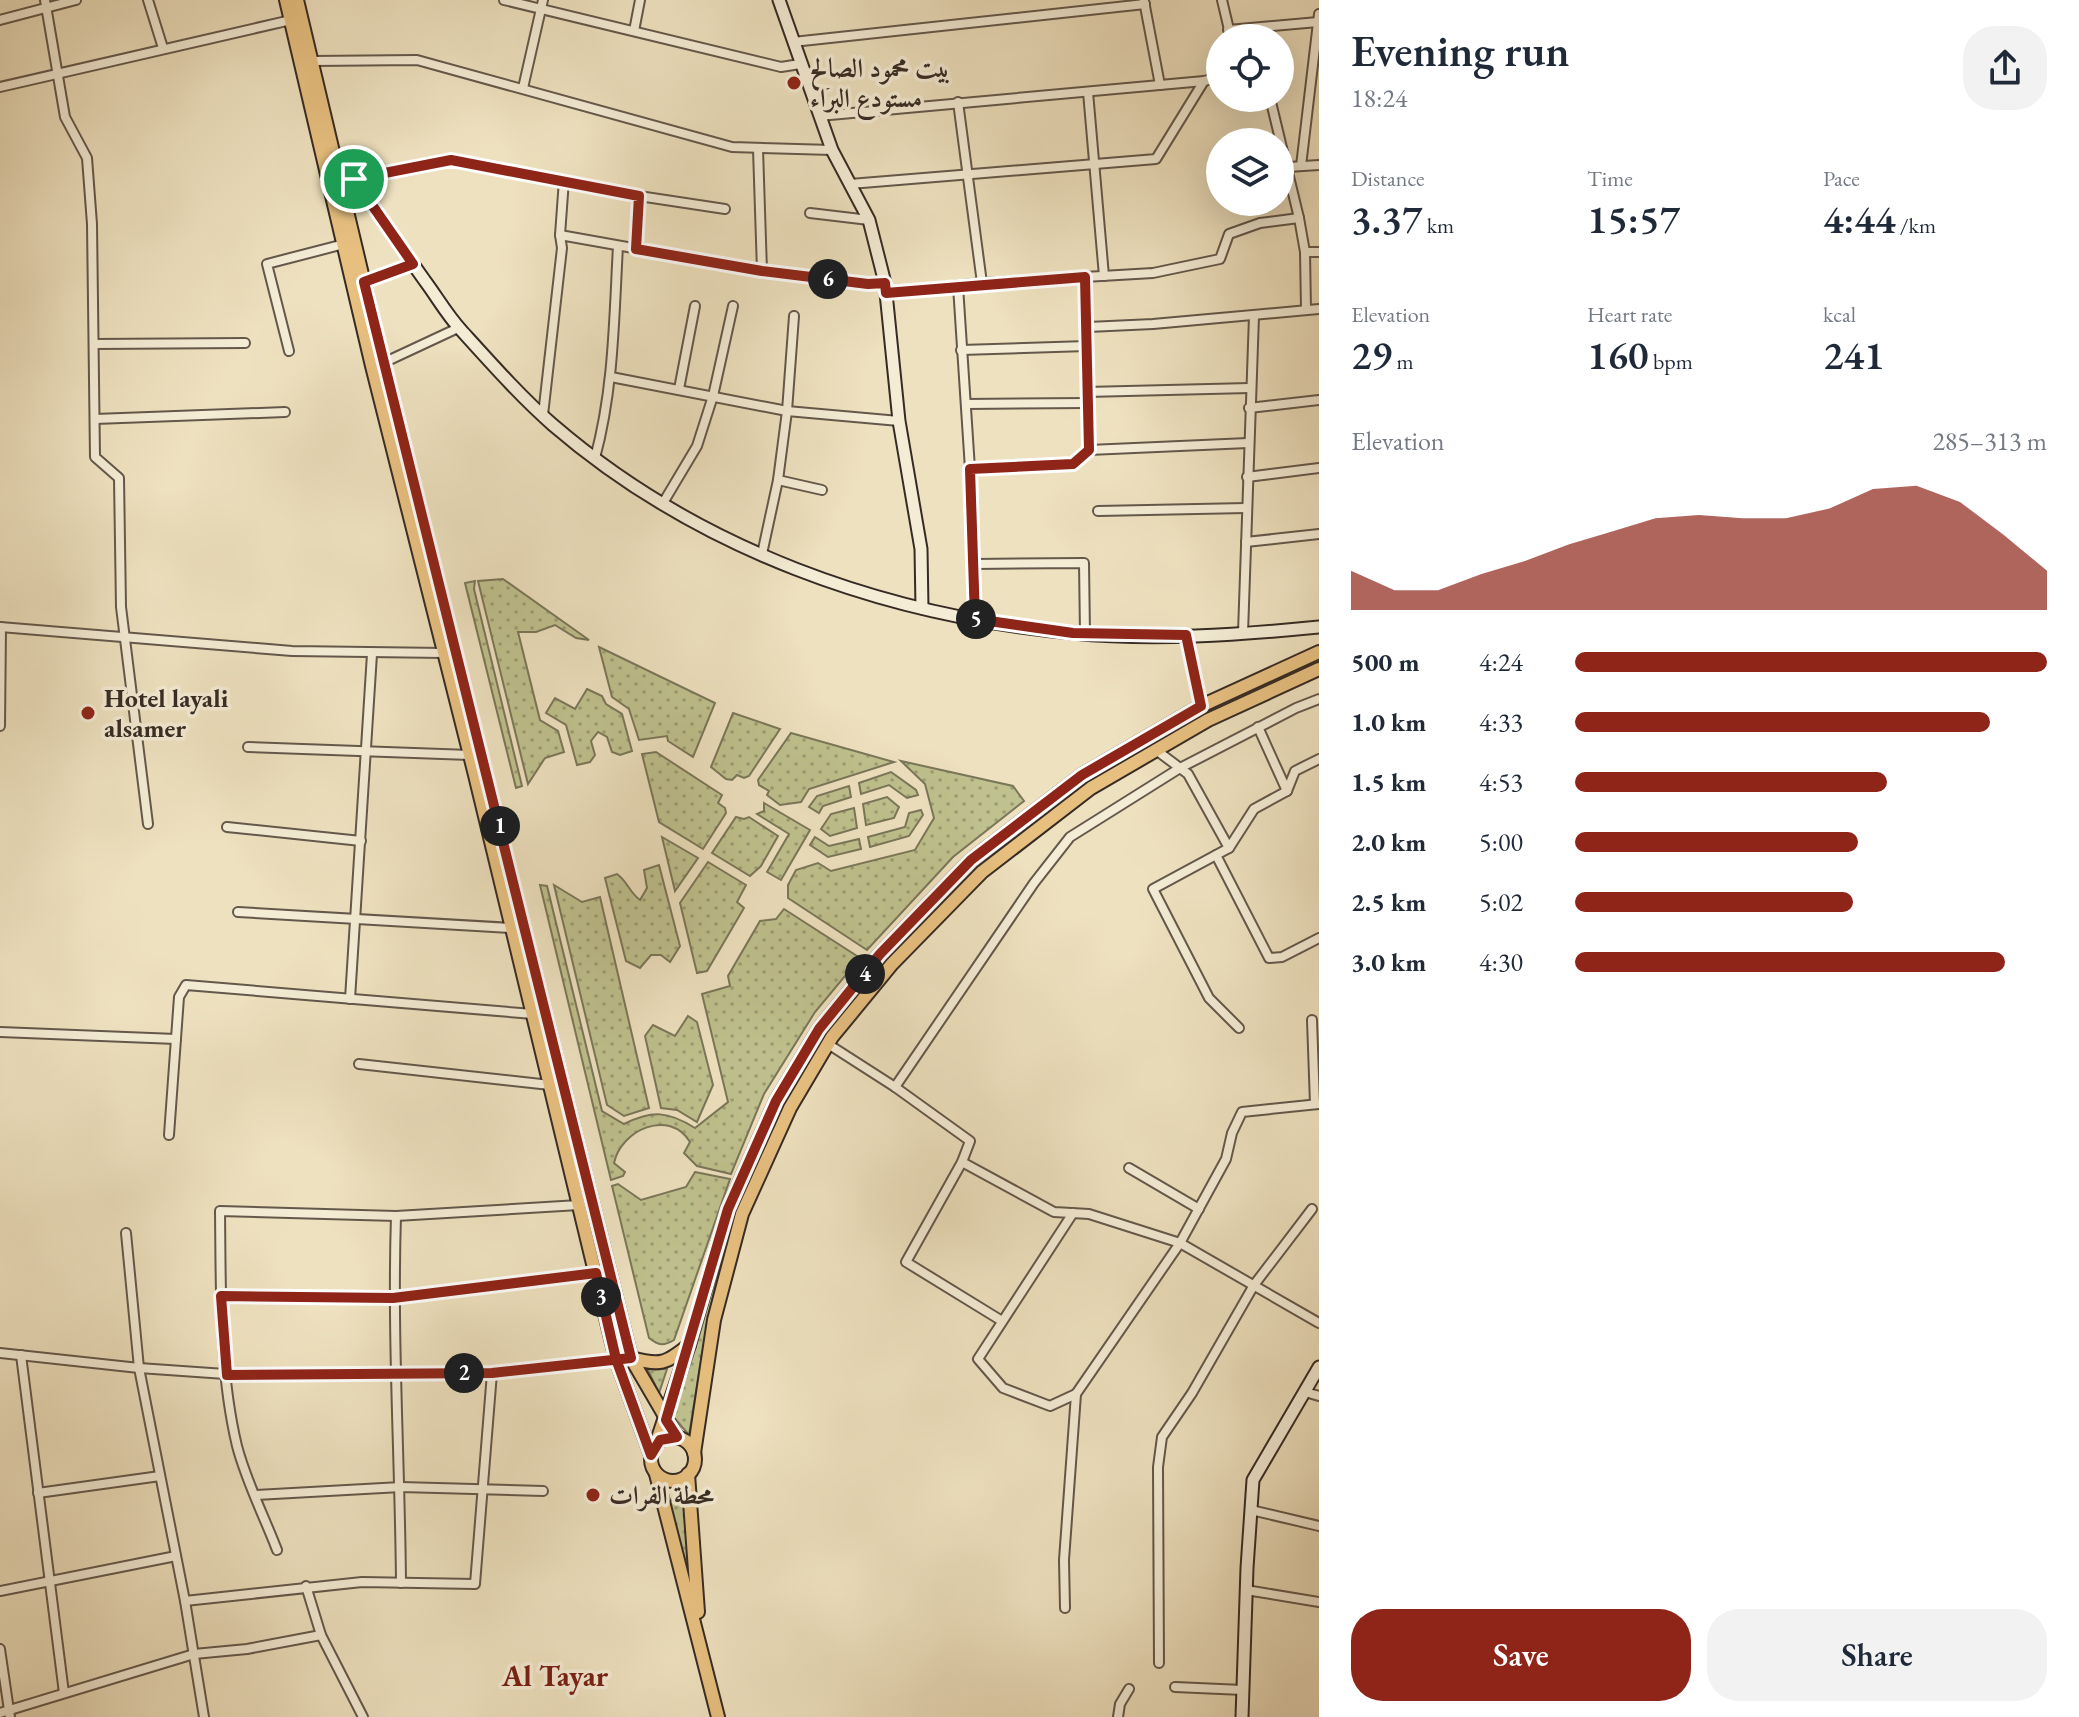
<!DOCTYPE html>
<html lang="en">
<head>
<meta charset="utf-8">
<style>
	:root { --surface:#fff; --page:#f2f2f3; --text:#1f2937; --muted:#747a83; --accent:#8f2418 }
	body { margin:0; font-family:"EB Garamond",Amiri,serif; background:var(--page); color:var(--text); height:100vh; display:flex; flex-direction:column; font-size:30px; white-space:nowrap }
	* { box-sizing:border-box; margin:0 }
	p { font-size:26px; color:var(--muted) }
	.icon { flex:none; width:44px; height:44px; fill:none; stroke:currentColor; stroke-width:2; stroke-linecap:round; stroke-linejoin:round }
	.map { position:relative; flex:1; overflow:hidden }
	.panel { display:flex; flex-direction:column; background:var(--surface); width:760px }
	.panel>* { flex:none }
	.fabs { position:absolute; left:1206px; top:24px; display:grid; gap:16px }
	.fabs a { display:grid; place-items:center; width:88px; height:88px; border-radius:50%; background:var(--surface); box-shadow:0 8px 32px #0002; font-size:40px }
	.pin { position:absolute; display:grid; place-items:center; width:68px; height:68px; color:#fff; margin:-34px; border:4px solid #fff; border-radius:50%; box-shadow:0 2px 8px #0007 }
	.km { position:absolute; width:40px; height:40px; margin:-20px; border-radius:50%; background:#222; color:#fff; font-size:22px; line-height:40px; text-align:center }
	.round { display:grid; place-items:center; flex:none; width:84px; height:84px; border-radius:32px; background:var(--page) }
	.headline { display:flex; align-items:center; justify-content:space-between; height:136px; padding:0 32px }
	h1 { font-size:44px; font-weight:600; line-height:60px }
	.stats { display:grid; grid-template-columns:repeat(3,1fr); gap:12px; height:136px; padding:8px 32px }
	.stats div { display:grid; align-content:center }
	.stats b { font-size:40px; font-weight:600 }
	.stats small { font-size:22px; font-weight:400 }
	.stats p { font-size:22px }
	.chart { height:224px; padding:16px 32px }
	.chart p { display:flex; justify-content:space-between }
	.chart svg { width:100%; height:144px; margin-top:8px; fill:var(--accent); opacity:.7 }
	.action { display:flex; gap:16px; margin-top:auto; padding:16px 32px }
	.action a { flex:1; height:92px; border-radius:32px; background:var(--accent); color:#fff; font-size:32px; font-weight:600; line-height:92px; text-align:center }
	.action a+a { background:var(--page); color:var(--text) }
	ul { padding:0 32px; list-style:none; font-size:26px }
	li { display:grid; grid-template-columns:128px 96px 1fr; align-items:center; height:60px }
	li i { height:20px; border-radius:10px; background:var(--accent) }
	main { display:flex; flex:1; min-height:0 }
	.map>svg:first-child { display:block }
</style>
</head>
<body>
<main>
<div class="map">
<svg width="1319" height="1717" viewBox="0 0 1319 1717">
	<defs>
		<pattern id="grass-dots" width="8" height="8" patternUnits="userSpaceOnUse" patternTransform="scale(2)"><rect width="8" height="8" fill="#bfc18e"/><path d="M2 2h.1M6 6h.1" fill="none" stroke="#9c9d74" stroke-width="1.8" stroke-linecap="round"/></pattern>
	</defs>
	<rect width="100%" height="100%" fill="#eee1bf"/>
	<filter id="stains"><feTurbulence type="fractalNoise" baseFrequency=".0025" numOctaves="4"/><feColorMatrix values="0 0 0 0 .2 0 0 0 0 .09 0 0 0 0 .02 0 0 0 .5 -.17"/></filter>
	<radialGradient id="worn" r=".72"><stop offset=".6" stop-color="#630" stop-opacity="0"/><stop offset="1" stop-color="#630" stop-opacity=".3"/></radialGradient>
	<g fill="url(#grass-dots)" stroke="#7a7659" stroke-width="2">
		<polygon points="503,579 589,640 576,638 555,625 536,632 518,632 540,720 558,731 564,752 545,758 528,784 478,581"/>
		<polygon points="475,581 474,589 522,786 516,788 465,583"/>
		<polygon points="599,647 715,703 693,757 668,741 667,736 639,740 629,709 612,697"/>
		<path d="M 1319,657 L 1319,660 C 1271,682 1223,702 1176,727 C 1060,790 959,874 874,976 C 849,1005 824,1034 804,1067 C 772,1120 747,1180 728,1239 C 708,1302 700,1370 689,1435 L 671,1414 L 727,1231 L 760,1147 L 792,1082 L 817,1042 L 883,959 L 979,859 L 1087,777 L 1179,723 Z"/>
		<polygon points="587,689 602,696 606,704 622,714 632,751 620,755 612,752 607,737 598,732 591,741 595,755 590,762 577,765 566,725 546,713 555,698 575,709"/>
		<polygon points="733,713 780,729 749,776 744,778 737,775 732,780 726,779 711,767"/>
		<polygon points="791,733 894,762 809,789 801,802 780,805 767,795 769,791 759,785 758,780"/>
		<polygon points="656,752 722,795 718,803 725,808 726,813 703,849 659,822 642,754"/>
		<polygon points="901,761 1013,786 1024,801 953,857 867,950 788,898 788,885 796,870 818,863 831,871 915,850 934,818 925,784"/>
		<polygon points="891,772 916,790 918,795 907,798 889,785 861,794 859,783"/>
		<polygon points="849,786 851,797 823,806 819,813 809,807 817,796"/>
		<polygon points="887,797 899,807 894,818 866,825 863,804"/>
		<polygon points="764,803 810,830 781,880 767,872 789,834 757,814 764,811"/>
		<polygon points="854,808 857,828 830,836 821,829 831,814"/>
		<polygon points="921,810 923,815 909,836 870,847 868,837 905,827 909,813"/>
		<polygon points="736,817 744,819 749,817 778,836 761,866 750,876 712,853"/>
		<polygon points="662,837 698,858 675,891"/>
		<polygon points="815,837 829,846 859,839 861,849 828,857 810,845"/>
		<polygon points="708,862 746,885 737,902 744,908 707,971 697,973 680,903"/>
		<path d="M 659,865 L 680,946 L 670,962 L 661,955 L 651,955 L 640,968 L 626,961 L 605,878 L 617,874 C 628,882 629,892 640,900 L 647,888 L 644,870 Z"/>
		<path d="M 540,885 L 547,886 L 602,1111 L 624,1124 C 652,1110 668,1111 695,1128 L 728,1102 L 702,994 L 730,986 L 728,976 L 760,921 L 776,919 L 784,909 L 860,958 L 815,1012 L 764,1094 L 731,1174 L 697,1166 L 684,1153 L 690,1142 C 669,1108 621,1130 614,1163 L 625,1172 L 623,1176 L 611,1180 Z"/>
		<polygon points="554,885 582,902 600,897 649,1108 624,1116 607,1105"/>
		<polygon points="688,1016 697,1022 713,1085 697,1122 677,1110 661,1108 645,1036 653,1025 675,1036"/>
		<path d="M 695,1172 L 730,1179 L 674,1340 C 664,1346 659,1346 649,1338 L 612,1186 L 618,1184 L 641,1200 L 686,1187 Z"/>
		<polygon points="647,1368 667,1369 659,1393"/>
		<polygon points="685,1498 694,1602 668,1501"/>
	</g>
	<g fill="none" stroke-linecap="round" stroke-linejoin="round">
		<g stroke="#64584b" stroke-width="12">
			<g id="street">
				<polyline points="45,0 65,117 87,158 92,224 95,457 119,478 121,607 148,824"/>
				<polyline points="148,0 163,48"/>
				<polyline points="504,0 781,67 800,64"/>
				<polyline points="1222,0 1231,38"/>
				<polyline points="1144,1 1160,85"/>
				<polyline points="0,20 76,0"/>
				<polyline points="1228,30 1318,22"/>
				<polyline points="634,31 640,0"/>
				<polyline points="793,42 1145,4"/>
				<polyline points="313,61 417,60 732,147 832,150"/>
				<polyline points="0,87 291,20"/>
				<polyline points="523,88 543,0"/>
				<polyline points="1088,92 1104,276"/>
				<polyline points="1270,98 1299,218 1305,252 1306,309"/>
				<polyline points="958,102 982,283"/>
				<polyline points="819,116 1204,81 1220,77"/>
				<polyline points="758,149 762,271"/>
				<polyline points="1301,166 1319,14"/>
				<polyline points="1288,167 1319,165"/>
				<polyline points="354,179 451,160 639,196 725,209"/>
				<polyline points="850,184 1156,159 1204,81"/>
				<polyline points="810,213 869,220"/>
				<polyline points="560,235 762,271 868,284 885,283"/>
				<polyline points="636,249 639,196"/>
				<polyline points="1305,252 1319,252"/>
				<polyline points="364,282 413,264"/>
				<polyline points="958,286 970,469 975,619"/>
				<polyline points="886,293 982,283 1153,273 1220,259 1229,234 1260,223 1299,218"/>
				<polyline points="1088,327 1153,324 1319,309"/>
				<polyline points="94,344 245,343"/>
				<polyline points="961,350 1087,346"/>
				<polyline points="289,351 267,264 344,244"/>
				<polyline points="383,363 458,328"/>
				<polyline points="611,377 787,411 899,421"/>
				<polyline points="679,389 695,306"/>
				<polyline points="1086,392 1250,388"/>
				<polyline points="966,404 1087,403"/>
				<polyline points="1249,408 1319,400"/>
				<polyline points="543,415 562,248 560,235 564,180"/>
				<polyline points="95,419 285,412"/>
				<polyline points="1089,450 1248,443"/>
				<path d="M 595,458 C 614,388 614,317 618,246"/>
				<polyline points="970,469 1073,464 1089,450 1085,277"/>
				<polyline points="1247,477 1319,468"/>
				<polyline points="778,480 822,490"/>
				<polyline points="663,503 697,446 713,396 733,306"/>
				<polyline points="1098,511 1246,508"/>
				<polyline points="1246,542 1319,534"/>
				<polyline points="762,554 778,480 787,411 794,316"/>
				<polyline points="975,564 1084,563 1085,634"/>
				<polyline points="0,627 292,651 445,653"/>
				<polyline points="1243,633 1254,316"/>
				<polyline points="1186,635 1201,706"/>
				<polyline points="0,726 1,627"/>
				<polyline points="1258,727 1287,791 1295,771 1319,759"/>
				<polyline points="248,747 470,755"/>
				<polyline points="1156,750 1188,774 1229,848 1153,889 1209,998 1239,1028"/>
				<polyline points="227,827 361,841"/>
				<polyline points="1229,848 1254,809 1287,791"/>
				<polyline points="1216,855 1269,958 1282,957 1319,938"/>
				<polyline points="238,912 512,928"/>
				<polyline points="350,999 372,654"/>
				<polyline points="1312,1020 1315,1104"/>
				<polyline points="0,1032 176,1039"/>
				<polyline points="828,1044 895,1087 970,1141 962,1162 906,1262 1002,1321"/>
				<polyline points="359,1064 550,1085"/>
				<polyline points="895,1087 1034,883 1070,837 1180,768 1296,708 1319,699"/>
				<polyline points="1319,1104 1242,1112 1232,1133 1226,1159 1180,1243 1319,1323"/>
				<polyline points="169,1135 179,997 186,985 533,1014"/>
				<polyline points="962,1162 1054,1212 1089,1214 1180,1243 1076,1394 1064,1560 1065,1608"/>
				<polyline points="1129,1168 1199,1209"/>
				<polyline points="1073,1213 978,1359 1003,1388 1050,1406 1076,1394"/>
				<path d="M 396,1216 C 392,1338 400,1460 401,1583"/>
				<polyline points="126,1233 139,1368 185,1601 204,1717"/>
				<polyline points="221,1296 393,1298 596,1273"/>
				<polyline points="0,1353 139,1368 254,1376 492,1373 631,1358"/>
				<polyline points="21,1355 64,1693"/>
				<polyline points="1305,1392 1319,1396"/>
				<polyline points="38,1493 160,1476"/>
				<polyline points="256,1495 401,1487 543,1491"/>
				<polyline points="1251,1510 1319,1526"/>
				<path d="M 277,1550 C 264,1516 246,1481 237,1446 C 219,1371 221,1289 220,1211 L 396,1216 L 579,1205"/>
				<polyline points="306,1586 321,1635 363,1717"/>
				<polyline points="1246,1590 1319,1602"/>
				<polyline points="0,1591 176,1556"/>
				<polyline points="185,1601 362,1582 475,1584 492,1373"/>
				<polyline points="0,1649 10,1717"/>
				<polyline points="1159,1663 1158,1467 1162,1437 1192,1393 1254,1285 1312,1209"/>
				<polyline points="1175,1687 1243,1690"/>
				<polyline points="0,1713 194,1654 247,1649 321,1635"/>
				<polyline points="1118,1717 1120,1704 1129,1689"/>
			</g>
		</g>
		<g stroke="#362b24" stroke-width="15">
			<g id="secondary">
				<polyline points="779,0 832,150 869,220 885,283 899,421 921,549 922,608"/>
				<path d="M 335,153 C 366,195 395,239 425,281 C 437,297 447,315 461,330 C 490,362 521,397 553,425 C 697,549 884,616 1072,633 C 1153,641 1238,635 1319,627"/>
				<polyline points="1242,1717 1247,1568 1253,1480 1319,1367"/>
			</g>
		</g>
		<g stroke="#362b24" stroke-width="16">
			<g id="primary">
				<polyline points="286,0 372,366 475,775 616,1359 651,1455"/>
				<polyline points="297,0 383,363 631,1358 677,1437"/>
				<path d="M 631,1358 C 660,1366 666,1364 689,1345"/>
				<circle cx="673" cy="1459" r="22"/>
				<polyline points="656,1444 689,1345 728,1209 776,1101 819,1029 880,954 971,860 1082,775 1201,706 1319,652"/>
				<polyline points="694,1453 714,1320 742,1214 790,1108 832,1037 892,964 982,872 1091,788 1208,720 1319,669"/>
				<polyline points="656,1474 718,1717"/>
				<polyline points="688,1474 698,1612"/>
			</g>
		</g>
		<use href="#street" stroke="#f4ecd5" stroke-width="8"/>
		<use href="#secondary" stroke="#f4ecd5" stroke-width="11"/>
		<use href="#primary" stroke="#e7c080" stroke-width="12"/>
	</g>
	<g fill="none" stroke-linecap="round" stroke-linejoin="round">
		<g stroke="#fff" stroke-width="16">
			<polyline id="route" points="354,179 413,264 364,282 631,1358 492,1373 227,1375 221,1296 393,1298 596,1273 616,1359 651,1455 660,1440 677,1437 666,1420 728,1209 776,1101 819,1029 880,954 971,860 1082,775 1201,706 1186,635 1073,633 975,619 970,469 1073,464 1089,450 1085,277 886,293 885,283 868,284 762,271 636,249 639,196 451,160 354,179"/>
		</g>
		<use href="#route" stroke="#8f2418" stroke-width="10"/>
	</g>
	<g fill="#8f2418" stroke="#f4ecd5" stroke-width="3">
		<circle cx="794" cy="83" r="8"/>
		<circle cx="88" cy="713" r="8"/>
		<circle cx="593" cy="1495" r="8"/>
	</g>
	<g text-anchor="middle" dominant-baseline="central" stroke-width="7" stroke-linejoin="round" paint-order="stroke">
		<g font-size="26" font-weight="bold" fill="#362b24" stroke="#f4ecd5" text-anchor="start">
			<text x="810" y="68">بيت محمود الصالح<tspan x="810" dy="30">مستودع البراء</tspan></text>
			<text x="104" y="698">Hotel layali<tspan x="104" dy="30">alsamer</tspan></text>
			<text x="609" y="1495">محطة الفرات</text>
		</g>
		<g font-size="30" font-weight="bold" fill="#7a1f14" stroke="#f4ecd5">
			<text x="555" y="1675">Al Tayar</text>
		</g>
	</g>
	<rect width="100%" height="100%" filter="url(#stains)"/>
	<rect width="100%" height="100%" fill="url(#worn)"/>
</svg>
<div class="fabs">
<a><svg class="icon" aria-label="locate" viewBox="0 0 24 24"><circle cx="12" cy="12" r="6"/><path d="M12 2v4M12 18v4M2 12h4M18 12h4"/></svg></a>
<a><svg class="icon" aria-label="layers" viewBox="0 0 24 24"><path d="M12 4l9 5-9 5-9-5zM3 14l9 5 9-5"/></svg></a>
</div>
<div class="pin" style="left:354px;top:179px;background:#1e9e55"><svg class="icon" aria-label="arrive" viewBox="0 0 24 24"><path d="M6 21V4h12l-3 4 3 4H6"/></svg></div>
<b class="km" style="left:500px;top:826px">1</b>
<b class="km" style="left:464px;top:1373px">2</b>
<b class="km" style="left:601px;top:1297px">3</b>
<b class="km" style="left:865px;top:974px">4</b>
<b class="km" style="left:976px;top:619px">5</b>
<b class="km" style="left:828px;top:279px">6</b>
</div>
<section class="panel">
<div class="headline"><div><h1>Evening run</h1><p>18:24</p></div><a class="round"><svg class="icon" aria-label="share" viewBox="0 0 24 24"><path d="M12 15V3M7 8l5-5 5 5M5 13v7h14v-7"/></svg></a></div>
<div class="stats">
<div><p>Distance</p><b>3.37<small> km</small></b></div>
<div><p>Time</p><b>15:57</b></div>
<div><p>Pace</p><b>4:44<small> /km</small></b></div>
</div>
<div class="stats">
<div><p>Elevation</p><b>29<small> m</small></b></div>
<div><p>Heart rate</p><b>160<small> bpm</small></b></div>
<div><p>kcal</p><b>241</b></div>
</div>
<div class="chart"><p><span>Elevation</span>285–313 m</p>
<svg viewBox="0 0 160 44" preserveAspectRatio="none"><path d="M0 44V32L10 38L20 38L30 33L40 29L50 24L60 20L70 16L80 15L90 16L100 16L110 13L120 7L130 6L140 11L150 21L160 32V44z"/></svg>
</div>
<ul>
<li><b>500 m</b>4:24<i style="width:100%"></i></li>
<li><b>1.0 km</b>4:33<i style="width:88%"></i></li>
<li><b>1.5 km</b>4:53<i style="width:66%"></i></li>
<li><b>2.0 km</b>5:00<i style="width:60%"></i></li>
<li><b>2.5 km</b>5:02<i style="width:59%"></i></li>
<li><b>3.0 km</b>4:30<i style="width:91%"></i></li>
</ul>
<div class="action"><a>Save</a><a>Share</a></div>
</section>
</main>
</body>
</html>
